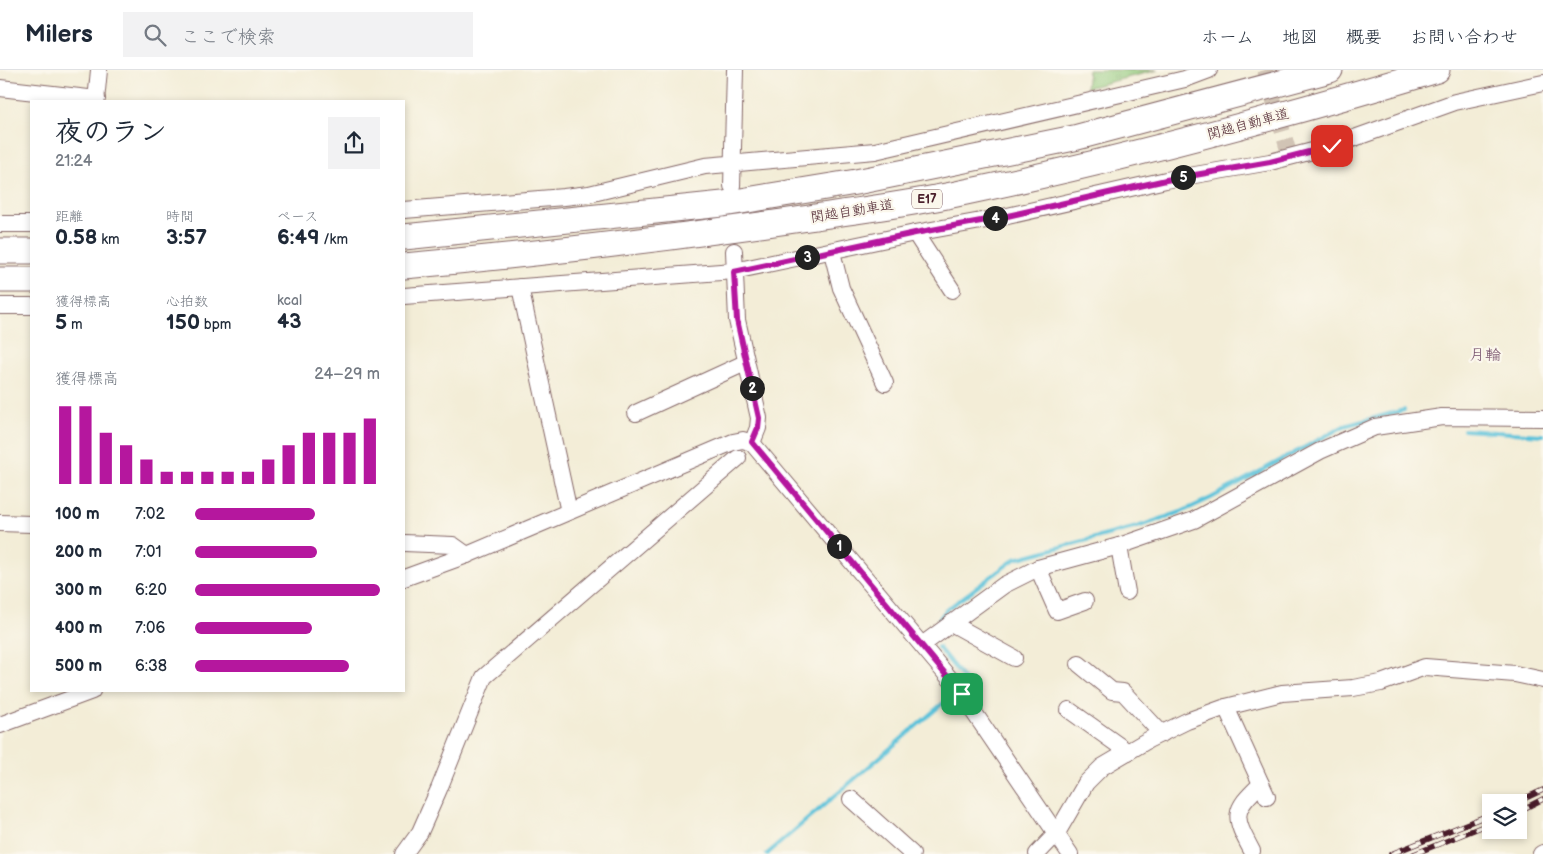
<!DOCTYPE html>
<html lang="ja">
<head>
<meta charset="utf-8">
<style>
	:root { --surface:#fff; --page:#f2f2f3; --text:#1f2937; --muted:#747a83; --line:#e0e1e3; --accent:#b5179e }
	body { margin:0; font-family:"Balsamiq Sans","Klee One",sans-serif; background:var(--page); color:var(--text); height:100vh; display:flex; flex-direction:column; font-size:19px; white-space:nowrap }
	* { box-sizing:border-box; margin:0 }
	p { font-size:16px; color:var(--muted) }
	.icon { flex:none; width:28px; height:28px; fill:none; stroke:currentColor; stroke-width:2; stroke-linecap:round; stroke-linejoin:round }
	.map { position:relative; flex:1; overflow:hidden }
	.panel { position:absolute; left:30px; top:30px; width:375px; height:592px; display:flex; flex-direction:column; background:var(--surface); border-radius:0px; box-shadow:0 2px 8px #0003 }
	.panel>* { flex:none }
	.buttons { position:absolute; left:1482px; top:724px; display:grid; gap:10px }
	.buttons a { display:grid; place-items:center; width:45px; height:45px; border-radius:0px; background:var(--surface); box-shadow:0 2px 8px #0003; font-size:25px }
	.pin { position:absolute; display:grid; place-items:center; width:42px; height:42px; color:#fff; margin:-21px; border-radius:10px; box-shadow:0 2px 8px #0006 }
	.km { position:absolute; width:25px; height:25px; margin:-12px; border-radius:50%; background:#222; color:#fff; font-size:14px; line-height:25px; text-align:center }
	.round { display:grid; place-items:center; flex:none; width:52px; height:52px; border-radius:0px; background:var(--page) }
	.overview { display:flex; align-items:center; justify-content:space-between; height:85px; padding:0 25px }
	h1 { font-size:28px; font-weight:700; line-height:38px }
	.stats { display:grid; grid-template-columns:repeat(3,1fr); gap:8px; height:85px; padding:5px 25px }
	.stats div { display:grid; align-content:center }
	.stats b { font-size:21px; font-weight:700 }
	.stats small { font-size:14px; font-weight:400 }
	.stats p { font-size:14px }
	.chart { height:140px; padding:10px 25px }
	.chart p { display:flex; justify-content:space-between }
	.chart svg { width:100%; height:90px; margin-top:5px; stroke:var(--accent); stroke-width:6 }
	ul { padding:0 25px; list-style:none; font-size:16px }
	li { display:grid; grid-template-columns:80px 60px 1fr; align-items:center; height:38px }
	li i { height:12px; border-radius:6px; background:var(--accent) }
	header { display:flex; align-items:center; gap:30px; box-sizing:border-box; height:70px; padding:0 25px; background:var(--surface); border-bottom:1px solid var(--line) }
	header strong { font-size:24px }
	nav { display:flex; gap:28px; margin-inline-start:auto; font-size:18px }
	.search { width:350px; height:45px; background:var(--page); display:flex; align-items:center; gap:12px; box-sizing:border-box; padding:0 18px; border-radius:0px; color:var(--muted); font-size:19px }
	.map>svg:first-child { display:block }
</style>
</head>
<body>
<header>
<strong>Milers</strong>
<div class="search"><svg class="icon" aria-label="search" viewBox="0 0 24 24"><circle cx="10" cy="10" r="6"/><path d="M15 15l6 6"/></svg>ここで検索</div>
<nav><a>ホーム</a><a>地図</a><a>概要</a><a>お問い合わせ</a></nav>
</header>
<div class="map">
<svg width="1543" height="784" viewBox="0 0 1543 784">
	<defs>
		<pattern id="park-tufts" width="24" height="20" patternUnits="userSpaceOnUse" patternTransform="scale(1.25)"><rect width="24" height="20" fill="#92c97c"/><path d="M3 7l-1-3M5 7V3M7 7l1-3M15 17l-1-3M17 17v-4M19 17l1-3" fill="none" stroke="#7fac6b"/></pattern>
	</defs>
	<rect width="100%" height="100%" fill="#fbf7ec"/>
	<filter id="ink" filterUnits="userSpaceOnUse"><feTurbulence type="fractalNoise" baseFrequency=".02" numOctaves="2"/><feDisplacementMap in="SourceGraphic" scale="10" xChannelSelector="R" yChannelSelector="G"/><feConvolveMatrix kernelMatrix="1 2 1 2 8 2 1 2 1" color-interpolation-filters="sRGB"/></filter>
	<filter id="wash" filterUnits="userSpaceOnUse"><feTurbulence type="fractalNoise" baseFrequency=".0096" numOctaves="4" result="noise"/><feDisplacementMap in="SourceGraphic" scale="20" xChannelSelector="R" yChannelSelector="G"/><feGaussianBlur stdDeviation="1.12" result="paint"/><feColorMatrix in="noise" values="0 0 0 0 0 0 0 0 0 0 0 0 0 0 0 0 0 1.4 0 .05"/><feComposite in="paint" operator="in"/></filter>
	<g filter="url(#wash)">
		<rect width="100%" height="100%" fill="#f3edd7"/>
		<polygon fill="url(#park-tufts)" stroke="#6e7454" points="1088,0 1158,0 1086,18"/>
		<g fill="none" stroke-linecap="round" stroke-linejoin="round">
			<g stroke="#5cc2da" stroke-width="4">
				<polyline points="1464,360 1543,365"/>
				<polyline points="939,549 946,540 1015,489 1137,457 1181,442 1211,428 1344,356 1404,340"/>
				<polyline points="938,577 967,613 961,617"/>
				<polyline points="767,784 956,622"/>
			</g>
		</g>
	</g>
	<g filter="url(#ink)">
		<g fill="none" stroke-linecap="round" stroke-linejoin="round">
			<polyline stroke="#d1c4b5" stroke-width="16" stroke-dasharray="16 8" stroke-linecap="butt" points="1265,0 1290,87"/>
			<g stroke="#856767" stroke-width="18">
				<g id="minor">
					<polyline points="0,18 97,29"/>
					<polyline points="96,31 99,0"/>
					<polyline points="732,116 735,0"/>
					<polyline points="404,140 564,127 589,124 705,96 875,81 1185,9 1209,0"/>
					<polyline points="0,154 31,154"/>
					<polyline points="915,163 952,220"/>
					<polyline points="734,181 737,250 759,348 758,358 752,373"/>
					<polyline points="832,182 841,218 885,313"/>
					<polyline points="520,217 569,442"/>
					<polyline points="404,226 734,201 915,163 1003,147 1166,110 1270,92 1332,76 1455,32 1543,13"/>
					<polyline points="0,236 31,236"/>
					<polyline points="636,343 745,293"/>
					<polyline points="0,453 31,454"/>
					<polyline points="404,473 453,475 467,485"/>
					<polyline points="1119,476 1127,522"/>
					<polyline points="1038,498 1057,541 1085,531"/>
					<polyline points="404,508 467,485 733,372 743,370 752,373 956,616 1070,784"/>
					<polyline points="951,553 1014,588"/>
					<polyline points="922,575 1004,515 1038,498 1119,476 1194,450 1320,381 1375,357 1442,347 1543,348"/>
					<polyline points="1079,594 1112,621 1123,622 1162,664"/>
					<polyline points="1226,637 1267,727"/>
					<polyline points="1069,640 1128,682"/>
					<polyline points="0,655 92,621"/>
					<polyline points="851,729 912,784"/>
					<path d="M 1252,781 C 1233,746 1232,741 1261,714"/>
					<polyline points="404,784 420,762 439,719 484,607 738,388"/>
					<polyline points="1037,784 1057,763 1086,713 1102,697 1148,670 1187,651 1226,637 1282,623 1353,618 1381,613 1425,597 1515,604 1543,610"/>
					<polyline points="1541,784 1543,783"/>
				</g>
			</g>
			<g stroke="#856767" stroke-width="27">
				<g id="highway">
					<polyline points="404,167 723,134 856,112 1074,68 1330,0"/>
					<polyline points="0,181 31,181"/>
					<path d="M 404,196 C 540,184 674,168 809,148 C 859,140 911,134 961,123 C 1121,90 1280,47 1437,0"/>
					<polyline points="0,210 31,210"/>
				</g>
			</g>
			<use href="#minor" stroke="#fff" stroke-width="16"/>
			<use href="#highway" stroke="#fff" stroke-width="25"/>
			<g stroke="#4a1f2b" stroke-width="5.5">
				<g id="rail">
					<polyline points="1517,732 1543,720"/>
					<polyline points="1519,741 1543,729"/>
					<polyline points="1391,784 1491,744"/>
					<polyline points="1414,784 1491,753"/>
				</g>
			</g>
			<use href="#rail" stroke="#fbf7ec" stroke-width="4" stroke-dasharray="11" stroke-linecap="butt"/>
		</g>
	</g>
	<g fill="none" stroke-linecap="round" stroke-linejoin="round" filter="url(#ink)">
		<g stroke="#fff" stroke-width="10">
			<polyline id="route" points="962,624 752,372 758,358 759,348 737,250 734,202 915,163 1003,147 1166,110 1270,92 1332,76"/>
		</g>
		<use href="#route" stroke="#b5179e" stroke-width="6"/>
	</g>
	<g text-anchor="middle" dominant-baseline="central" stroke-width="4.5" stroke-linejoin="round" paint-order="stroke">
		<rect fill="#fbf7ec" stroke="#7f6065" stroke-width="1" x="912" y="119.5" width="30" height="19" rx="4"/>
		<g font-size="12" font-weight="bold" fill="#4a1f2b">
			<text x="927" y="129">E17</text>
		</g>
		<g font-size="14" fill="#4a1f2b" stroke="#fbf7ec">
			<text transform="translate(1248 54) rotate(-15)">関越自動車道</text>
			<text transform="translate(852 141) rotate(-9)">関越自動車道</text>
		</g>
		<g font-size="16" fill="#754f6a" stroke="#fbf7ec">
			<text x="1485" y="285">月輪</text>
		</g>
	</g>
</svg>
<div class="buttons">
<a><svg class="icon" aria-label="layers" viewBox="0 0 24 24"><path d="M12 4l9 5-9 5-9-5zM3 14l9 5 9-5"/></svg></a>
</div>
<div class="pin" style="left:962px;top:624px;background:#1e9e55"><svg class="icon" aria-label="arrive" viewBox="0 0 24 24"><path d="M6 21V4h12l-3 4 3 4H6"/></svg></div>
<div class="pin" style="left:1332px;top:76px;background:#d93025"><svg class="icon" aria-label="check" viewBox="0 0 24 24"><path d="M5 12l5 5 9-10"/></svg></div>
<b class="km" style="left:839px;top:476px">1</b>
<b class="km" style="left:752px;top:318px">2</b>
<b class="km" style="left:807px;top:187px">3</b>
<b class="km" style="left:995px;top:148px">4</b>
<b class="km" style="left:1183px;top:107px">5</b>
<section class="panel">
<div class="overview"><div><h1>夜のラン</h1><p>21:24</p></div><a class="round"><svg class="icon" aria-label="share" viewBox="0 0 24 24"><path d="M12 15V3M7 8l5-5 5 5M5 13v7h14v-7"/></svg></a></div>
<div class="stats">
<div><p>距離</p><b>0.58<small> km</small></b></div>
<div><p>時間</p><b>3:57</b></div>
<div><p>ペース</p><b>6:49<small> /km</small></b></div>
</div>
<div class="stats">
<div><p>獲得標高</p><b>5<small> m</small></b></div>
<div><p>心拍数</p><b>150<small> bpm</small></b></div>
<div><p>kcal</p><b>43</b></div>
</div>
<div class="chart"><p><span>獲得標高</span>24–29 m</p>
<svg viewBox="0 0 160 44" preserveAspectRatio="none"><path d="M5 44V6M15 44V6M25 44V19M35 44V25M45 44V32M55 44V38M65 44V38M75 44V38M85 44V38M95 44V38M105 44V32M115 44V25M125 44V19M135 44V19M145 44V19M155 44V12"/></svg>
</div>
<ul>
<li><b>100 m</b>7:02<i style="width:65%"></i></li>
<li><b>200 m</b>7:01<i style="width:66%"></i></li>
<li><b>300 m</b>6:20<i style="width:100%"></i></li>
<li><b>400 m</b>7:06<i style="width:63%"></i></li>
<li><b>500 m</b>6:38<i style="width:83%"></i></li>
</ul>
</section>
</div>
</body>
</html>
